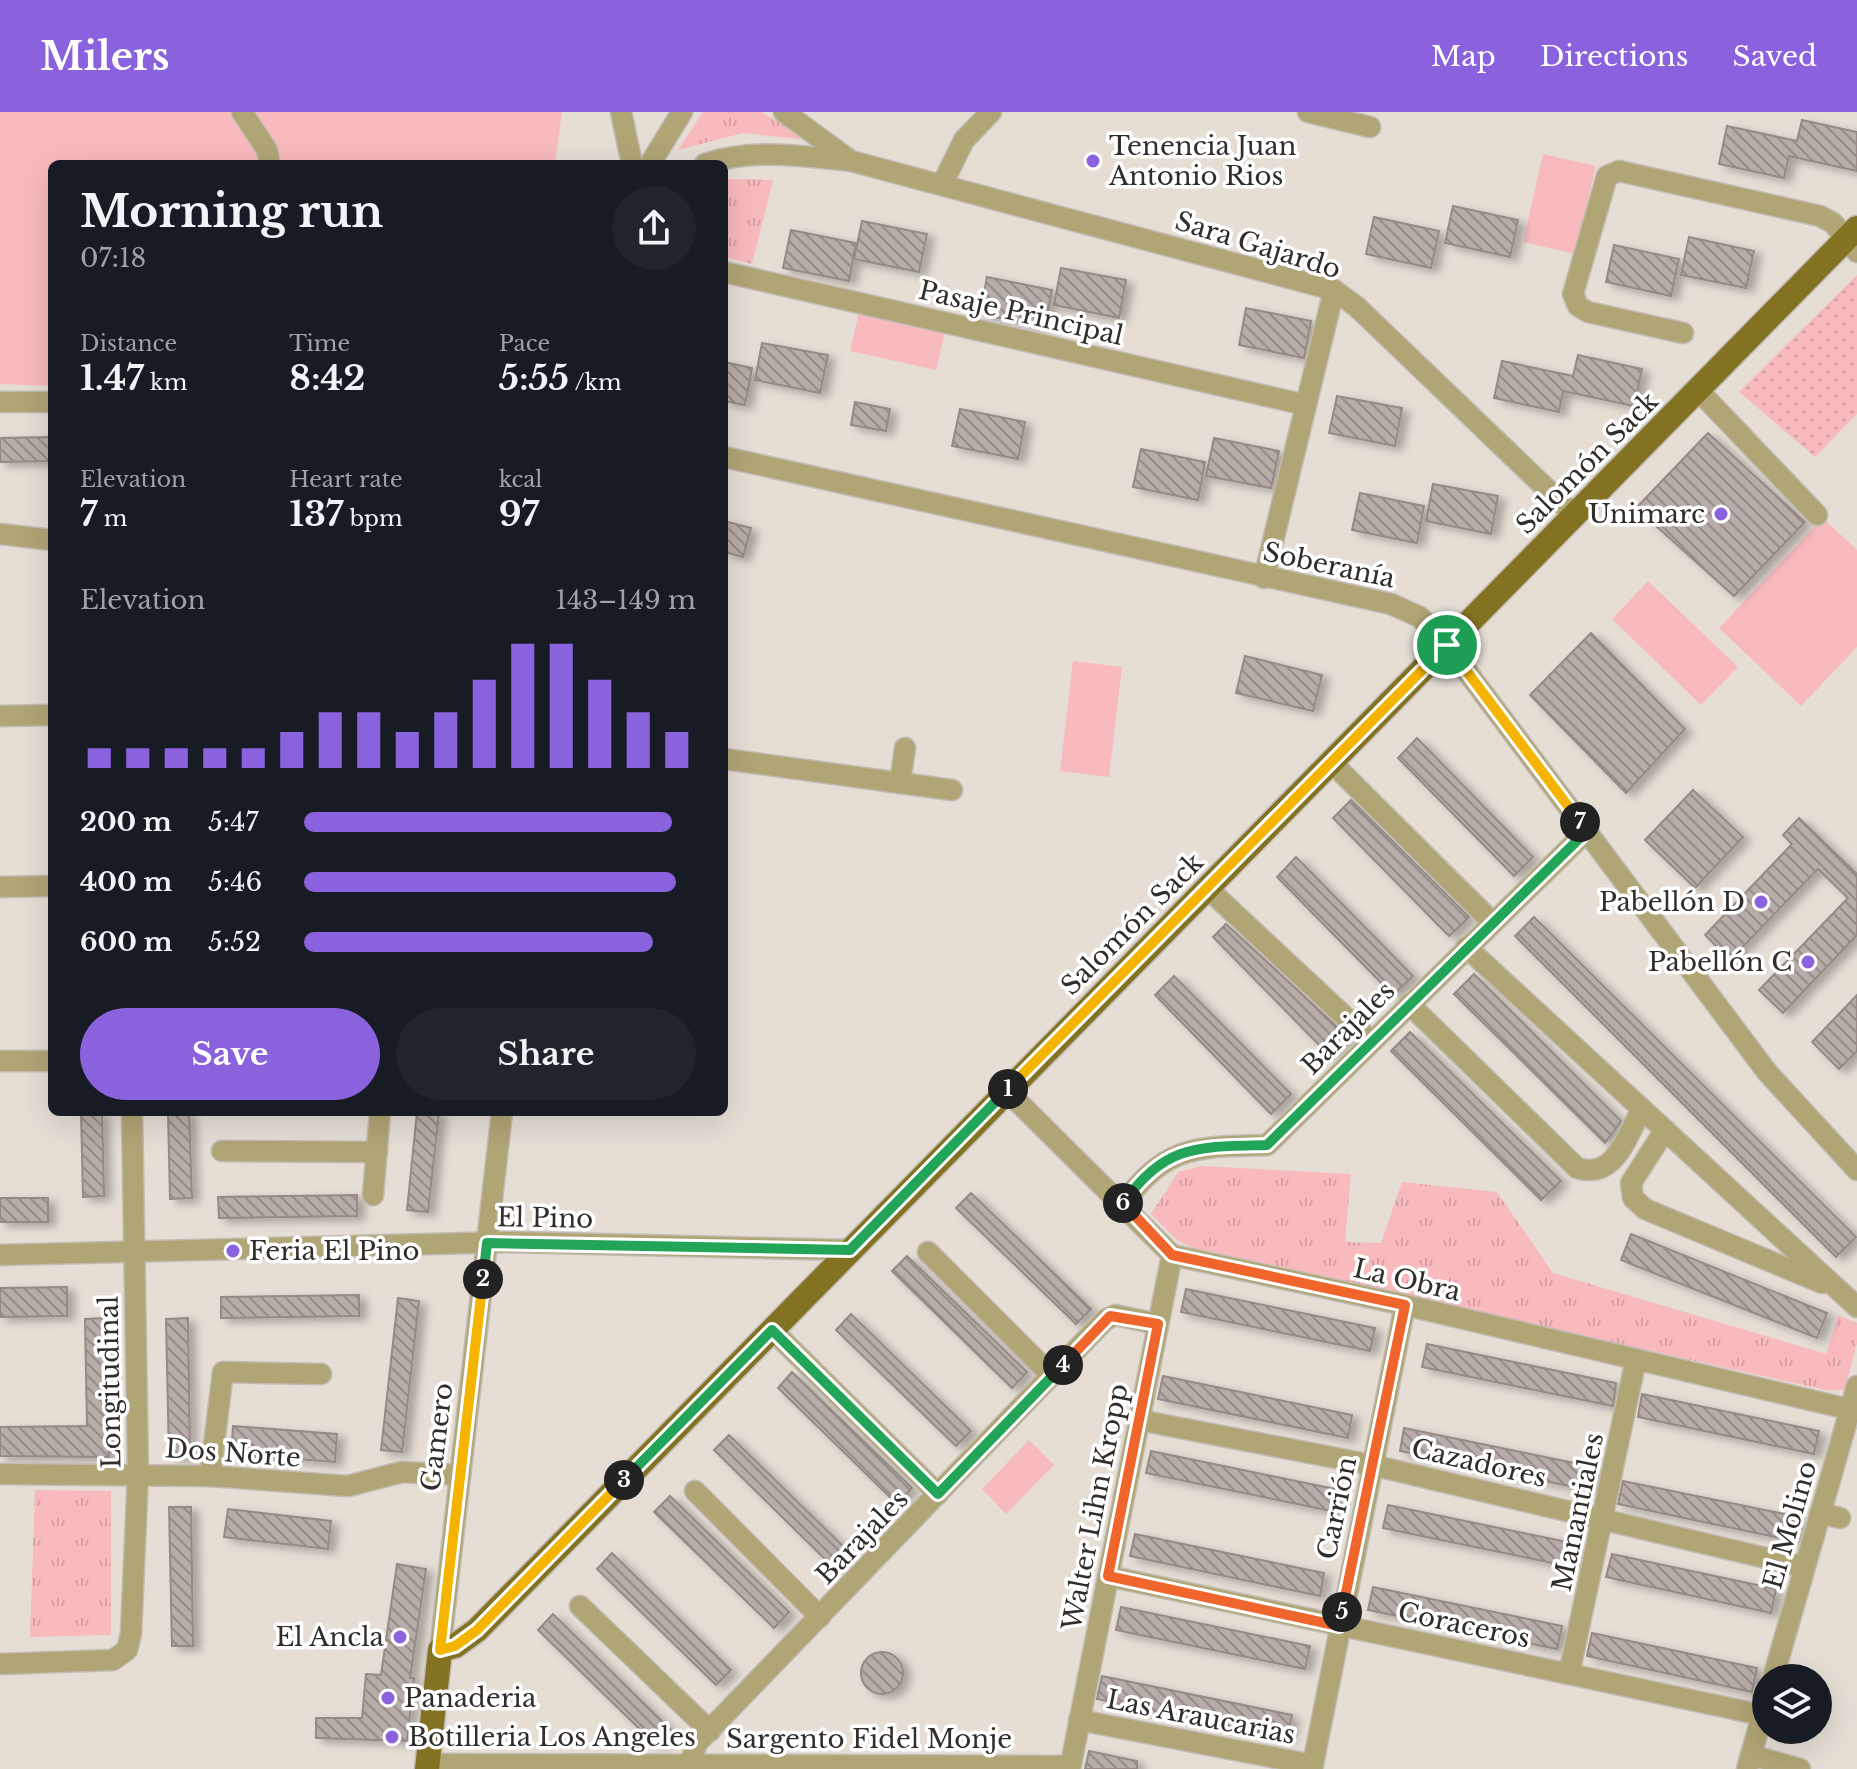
<!DOCTYPE html>
<html lang="en">
<head>
<meta charset="utf-8">
<style>
	:root { --surface:#171b24; --page:#20242c; --text:#f1f3f6; --muted:#9ea1a6; --accent:#8a62dd }
	body { margin:0; font-family:"Libre Baskerville",serif; background:var(--page); color:var(--text); height:100vh; display:flex; flex-direction:column; font-size:30px; white-space:nowrap }
	* { box-sizing:border-box; margin:0 }
	p { font-size:26px; color:var(--muted) }
	.icon { flex:none; width:44px; height:44px; fill:none; stroke:currentColor; stroke-width:2; stroke-linecap:round; stroke-linejoin:round }
	.map { position:relative; flex:1; overflow:hidden }
	.side { position:absolute; left:48px; top:48px; width:680px; height:956px; display:flex; flex-direction:column; background:var(--surface); border-radius:12px; box-shadow:0 8px 32px #0002 }
	.side>* { flex:none }
	.controls { position:absolute; left:1752px; top:1552px; display:grid; gap:16px }
	.controls a { display:grid; place-items:center; width:80px; height:80px; border-radius:50%; background:var(--surface); box-shadow:0 8px 32px #0002; font-size:40px }
	.pin { position:absolute; display:grid; place-items:center; width:68px; height:68px; color:#fff; margin:-34px; border:4px solid #fff; border-radius:50%; box-shadow:0 2px 8px #0007 }
	.km { position:absolute; width:40px; height:40px; margin:-20px; border-radius:50%; background:#222; color:#fff; font-size:22px; line-height:40px; text-align:center }
	.round { display:grid; place-items:center; flex:none; width:84px; height:84px; border-radius:42px; background:var(--page) }
	.summary { display:flex; align-items:center; justify-content:space-between; height:136px; padding:0 32px }
	h1 { font-size:44px; font-weight:800; line-height:60px }
	.figures { display:grid; grid-template-columns:repeat(3,1fr); gap:12px; height:136px; padding:8px 32px }
	.figures div { display:grid; align-content:center }
	.figures b { font-size:34px; font-weight:800 }
	.figures small { font-size:22px; font-weight:400 }
	.figures p { font-size:22px }
	.chart { height:224px; padding:16px 32px }
	.chart p { display:flex; justify-content:space-between }
	.chart svg { width:100%; height:144px; margin-top:8px; stroke:var(--accent); stroke-width:6 }
	.button { display:flex; gap:16px; margin-top:auto; padding:16px 32px }
	.button a { flex:1; height:92px; border-radius:48px; background:var(--accent); color:#fff; font-size:32px; font-weight:800; line-height:92px; text-align:center }
	.button a+a { background:var(--page); color:var(--text) }
	ul { padding:0 32px; list-style:none; font-size:26px }
	li { display:grid; grid-template-columns:128px 96px 1fr; align-items:center; height:60px }
	li i { height:20px; border-radius:10px; background:var(--accent) }
	header { display:flex; align-items:center; gap:48px; box-sizing:border-box; height:112px; padding:0 40px; background:var(--accent); color:#fff }
	header strong { font-size:38px }
	nav { display:flex; gap:44px; margin-inline-start:auto; font-size:28px }
	.map>svg:first-child { display:block }
</style>
</head>
<body>
<header>
<strong>Milers</strong>
<nav><a>Map</a><a>Directions</a><a>Saved</a></nav>
</header>
<div class="map">
<svg width="1857" height="1657" viewBox="0 0 1857 1657">
	<defs>
		<pattern id="grass-tufts" width="24" height="20" patternUnits="userSpaceOnUse" patternTransform="scale(2)"><rect width="24" height="20" fill="#f8babd"/><path d="M3 7l-1-3M5 7V3M7 7l1-3M15 17l-1-3M17 17v-4M19 17l1-3" fill="none" stroke="#d5a0a3"/></pattern>
		<pattern id="park-dots" width="8" height="8" patternUnits="userSpaceOnUse" patternTransform="scale(2)"><rect width="8" height="8" fill="#f8babd"/><path d="M2 2h.1M6 6h.1" fill="none" stroke="#d5a0a3" stroke-width="1.8" stroke-linecap="round"/></pattern>
		<pattern id="building-back-hatch" width="6" height="6" patternUnits="userSpaceOnUse" patternTransform="scale(2)"><rect width="6" height="6" fill="#b8aca8"/><path d="M-1 5l2 2M0 0l6 6M5-1l2 2" fill="none" stroke="#968c89"/></pattern>
		<filter id="shadow"><feDropShadow dx="7" dy="4" stdDeviation="4" flood-color="#0004"/></filter>
	</defs>
	<rect width="100%" height="100%" fill="#e6ded5"/>
	<g fill="url(#grass-tufts)">
		<polygon points="703,0 761,0 802,23 799,27 743,21 678,38"/>
		<polygon points="727,67 773,68 752,152 724,145 724,69"/>
		<polygon points="1201,1054 1351,1062 1345,1130 1381,1131 1402,1070 1497,1080 1553,1161 1826,1242 1838,1203 1857,1211 1857,1231 1845,1277 1830,1279 1197,1138 1177,1128 1151,1102 1178,1060"/>
		<polygon points="35,1378 111,1379 111,1523 30,1525"/>
	</g>
	<polygon fill="url(#park-dots)" points="1857,163 1857,302 1815,345 1739,280"/>
	<g fill="#f8babd">
		<polygon points="0,0 562,0 555,52 52,52 52,274 0,272"/>
		<polygon points="1543,42 1596,54 1575,142 1523,130"/>
		<polygon points="861,192 947,211 936,258 850,239"/>
		<polygon points="1823,406 1857,438 1857,535 1801,594 1719,516"/>
		<polygon points="1648,469 1738,555 1701,593 1612,507"/>
		<polygon points="1073,549 1122,555 1109,665 1060,659"/>
		<polygon points="1029,1328 1054,1353 1006,1402 982,1377"/>
	</g>
	<g fill="url(#building-back-hatch)" stroke="#958a85" stroke-width="2" filter="url(#shadow)">
		<polygon points="1802,8 1857,20 1857,59 1789,44 1784,66 1719,52 1727,14 1797,29"/>
		<polygon points="1453,94 1518,108 1510,145 1445,131"/>
		<polygon points="1374,105 1439,119 1431,156 1366,142"/>
		<polygon points="862,109 927,122 919,160 854,147"/>
		<polygon points="791,118 856,131 849,169 783,156"/>
		<polygon points="1689,125 1754,139 1746,176 1681,163"/>
		<polygon points="1614,133 1679,147 1671,184 1606,170"/>
		<polygon points="1061,156 1126,168 1119,206 1054,193"/>
		<polygon points="987,165 1052,178 1045,215 980,202"/>
		<polygon points="1246,196 1311,209 1304,246 1239,233"/>
		<polygon points="762,231 828,243 820,281 755,268"/>
		<polygon points="1578,243 1642,257 1634,294 1563,279 1559,300 1494,286 1502,249 1573,264"/>
		<polygon points="724,250 752,256 745,293 724,289"/>
		<polygon points="1337,284 1402,296 1395,334 1329,321"/>
		<polygon points="855,290 890,297 886,319 851,313"/>
		<polygon points="960,297 1025,310 1018,347 952,334"/>
		<polygon points="1708,321 1805,410 1734,484 1636,396"/>
		<polygon points="52,325 52,349 0,350 0,326"/>
		<polygon points="1214,326 1279,339 1271,376 1206,364"/>
		<polygon points="1141,337 1205,350 1198,388 1133,375"/>
		<polygon points="1433,372 1498,384 1491,422 1426,409"/>
		<polygon points="1360,381 1424,394 1417,431 1352,418"/>
		<polygon points="724,409 751,416 743,445 724,440"/>
		<polygon points="1591,521 1685,617 1626,681 1530,583"/>
		<polygon points="1245,544 1322,563 1313,599 1236,581"/>
		<polygon points="1417,626 1533,745 1514,764 1398,646"/>
		<polygon points="1693,678 1743,725 1695,776 1645,728"/>
		<polygon points="1351,688 1469,805 1449,824 1333,706"/>
		<polygon points="1799,706 1857,762 1857,823 1783,901 1759,878 1848,786 1818,757 1730,848 1705,823 1792,732 1783,723"/>
		<polygon points="1296,745 1413,864 1393,883 1277,765"/>
		<polygon points="1534,805 1856,1125 1836,1145 1515,824"/>
		<polygon points="1226,812 1348,925 1329,943 1213,825"/>
		<polygon points="1474,862 1621,1009 1605,1031 1454,882"/>
		<polygon points="1174,864 1291,982 1271,1002 1155,883"/>
		<polygon points="1857,883 1857,939 1839,957 1812,930"/>
		<polygon points="1410,920 1561,1069 1541,1088 1391,939"/>
		<polygon points="81,1000 102,1000 104,1084 83,1085"/>
		<polygon points="168,1000 189,1000 192,1086 170,1087"/>
		<polygon points="417,1000 439,1000 428,1100 407,1098"/>
		<polygon points="971,1081 1091,1197 1076,1212 956,1096"/>
		<polygon points="357,1083 357,1104 219,1106 218,1085"/>
		<rect x="0" y="1086" width="48" height="24"/>
		<polygon points="1631,1122 1827,1201 1817,1226 1621,1148"/>
		<polygon points="907,1144 1027,1260 1012,1276 892,1159"/>
		<polygon points="67,1175 67,1204 0,1205 0,1176"/>
		<polygon points="1186,1177 1375,1216 1370,1239 1181,1200"/>
		<polygon points="359,1183 359,1204 221,1206 221,1185"/>
		<polygon points="398,1186 419,1189 402,1340 381,1338"/>
		<polygon points="851,1202 971,1319 956,1334 836,1218"/>
		<polygon points="106,1206 109,1345 0,1344 0,1315 87,1314 85,1207"/>
		<polygon points="188,1206 190,1345 169,1345 166,1207"/>
		<polygon points="1427,1232 1616,1271 1613,1294 1422,1255"/>
		<polygon points="792,1260 912,1376 897,1392 778,1276"/>
		<polygon points="1163,1264 1352,1303 1348,1326 1158,1287"/>
		<polygon points="1642,1282 1819,1319 1814,1342 1638,1305"/>
		<polygon points="233,1314 337,1322 335,1350 231,1342"/>
		<polygon points="1404,1316 1594,1355 1589,1378 1400,1339"/>
		<polygon points="729,1323 848,1439 833,1455 714,1338"/>
		<polygon points="1151,1339 1340,1378 1336,1400 1146,1361"/>
		<polygon points="1623,1369 1799,1405 1794,1429 1618,1392"/>
		<polygon points="670,1384 789,1500 774,1516 654,1400"/>
		<polygon points="1388,1393 1577,1432 1572,1455 1383,1416"/>
		<polygon points="169,1395 191,1395 193,1534 172,1534"/>
		<polygon points="228,1397 331,1409 328,1437 224,1425"/>
		<polygon points="1135,1422 1324,1461 1320,1484 1130,1444"/>
		<polygon points="612,1441 731,1558 716,1573 597,1457"/>
		<polygon points="1612,1442 1776,1477 1771,1501 1606,1465"/>
		<polygon points="397,1452 426,1457 410,1566 414,1566 407,1629 316,1626 316,1606 362,1606 366,1562 381,1563"/>
		<polygon points="1373,1475 1562,1514 1557,1537 1368,1498"/>
		<polygon points="1121,1495 1310,1534 1305,1557 1116,1518"/>
		<polygon points="553,1502 672,1619 657,1634 538,1518"/>
		<polygon points="1592,1521 1757,1556 1752,1580 1587,1544"/>
		<circle cx="882" cy="1561" r="21"/>
		<polygon points="1102,1564 1292,1603 1287,1626 1097,1587"/>
		<polygon points="1089,1639 1137,1649 1137,1657 1085,1657"/>
	</g>
	<g fill="none" stroke-linecap="round" stroke-linejoin="round">
		<g stroke="#c2bbb3" stroke-width="23">
			<g id="minor">
				<polyline points="242,0 267,38 270,52"/>
				<polyline points="621,0 632,52"/>
				<polyline points="784,0 851,49"/>
				<polyline points="1308,0 1370,15"/>
				<polyline points="650,52 682,0"/>
				<path d="M 705,52 C 753,36 801,44 851,49 L 1334,178 L 1357,195 L 1574,403"/>
				<polyline points="942,73 964,28 991,0"/>
				<polyline points="724,160 1306,293"/>
				<polyline points="1683,221 1588,200 1578,194 1573,182 1607,64 1619,59 1820,104 1833,111 1857,140"/>
				<polyline points="1698,278 1817,403"/>
				<polyline points="0,290 52,290"/>
				<polyline points="724,345 1391,492 1420,505 1447,533 1767,960 1857,1058"/>
				<polyline points="0,422 52,428"/>
				<polyline points="1264,466 1334,178"/>
				<polyline points="0,604 52,603"/>
				<polyline points="724,647 952,678"/>
				<polyline points="1331,650 1492,810"/>
				<polyline points="900,671 905,636"/>
				<polyline points="0,775 52,774"/>
				<polyline points="1207,776 1371,929"/>
				<polyline points="1466,835 1857,1195"/>
				<path d="M 1409,892 L 1577,1056 C 1615,1068 1626,1025 1642,997"/>
				<polyline points="0,949 52,949"/>
				<polyline points="1007,979 1172,1143 1405,1193 1857,1299"/>
				<polyline points="1665,1018 1631,1071 1633,1086 1645,1097 1822,1171"/>
				<polyline points="222,1039 377,1040"/>
				<polyline points="373,1083 380,1000"/>
				<path d="M 1122,1093 C 1167,1032 1196,1035 1267,1033 L 1587,719"/>
				<polyline points="928,1140 1052,1264"/>
				<polyline points="0,1143 513,1130 850,1138"/>
				<polyline points="772,1218 938,1382"/>
				<polyline points="1139,1308 1372,1353 1804,1455"/>
				<polyline points="0,1362 210,1364 348,1374 402,1360 460,1363"/>
				<polyline points="210,1364 223,1260 321,1262"/>
				<polyline points="695,1379 820,1505"/>
				<polyline points="1820,1401 1840,1406"/>
				<polyline points="1108,1464 1762,1603"/>
				<polyline points="580,1494 710,1619"/>
				<polyline points="440,1538 502,1000"/>
				<polyline points="0,1552 113,1548 127,1538 131,1522 138,1361 132,1000"/>
				<polyline points="1569,1562 1636,1247"/>
				<polyline points="1773,1566 1857,1274"/>
				<polyline points="1079,1608 1313,1653"/>
				<polyline points="1751,1643 1800,1657"/>
				<polyline points="427,1652 1070,1654"/>
				<polyline points="690,1652 697,1631 1105,1208 1115,1203 1158,1212"/>
				<polyline points="1070,1657 1172,1143"/>
				<polyline points="1312,1657 1405,1193"/>
				<polyline points="1747,1657 1766,1590"/>
			</g>
		</g>
		<g stroke="#c2bbb3" stroke-width="27">
			<polyline id="major" points="427,1657 440,1538 455,1534 477,1518 1857,116"/>
		</g>
		<use href="#minor" stroke="#b0a575" stroke-width="20"/>
		<use href="#major" stroke="#837221" stroke-width="24"/>
	</g>
	<g fill="none" stroke-linecap="round" stroke-linejoin="round">
		<g stroke="#fff" stroke-width="16">
			<polyline id="split-1" points="1008,977 1447,533"/>
		</g>
		<g stroke="#fff" stroke-width="16">
			<polyline id="split-2" points="483,1167 487,1131 850,1138 1008,977"/>
		</g>
		<g stroke="#fff" stroke-width="16">
			<polyline id="split-3" points="483,1167 440,1538 455,1534 477,1518 624,1368"/>
		</g>
		<g stroke="#fff" stroke-width="16">
			<polyline id="split-4" points="624,1368 772,1218 938,1382 1063,1253"/>
		</g>
		<g stroke="#fff" stroke-width="16">
			<polyline id="split-5" points="1063,1253 1110,1204 1158,1212 1108,1464 1339,1514 1342,1500"/>
		</g>
		<g stroke="#fff" stroke-width="16">
			<polyline id="split-6" points="1123,1091 1172,1143 1405,1193 1342,1500"/>
		</g>
		<g stroke="#fff" stroke-width="16">
			<path id="split-7" d="M 1123,1091 C 1167,1031 1198,1035 1267,1033 L 1587,719 L 1580,710"/>
		</g>
		<g stroke="#fff" stroke-width="16">
			<polyline id="split-8" points="1447,533 1580,710"/>
		</g>
		<use href="#split-1" stroke="#f5b400" stroke-width="10"/>
		<use href="#split-2" stroke="#22a559" stroke-width="10"/>
		<use href="#split-3" stroke="#f5b400" stroke-width="10"/>
		<use href="#split-4" stroke="#22a559" stroke-width="10"/>
		<use href="#split-5" stroke="#f0652b" stroke-width="10"/>
		<use href="#split-6" stroke="#f0652b" stroke-width="10"/>
		<use href="#split-7" stroke="#22a559" stroke-width="10"/>
		<use href="#split-8" stroke="#f5b400" stroke-width="10"/>
	</g>
	<g fill="#8a62dd" stroke="#fff" stroke-width="3">
		<circle cx="1093" cy="49" r="8"/>
		<circle cx="1721" cy="402" r="8"/>
		<circle cx="1761" cy="790" r="8"/>
		<circle cx="1808" cy="850" r="8"/>
		<circle cx="233" cy="1139" r="8"/>
		<circle cx="400" cy="1525" r="8"/>
		<circle cx="388" cy="1586" r="8"/>
		<circle cx="392" cy="1625" r="8"/>
	</g>
	<g text-anchor="middle" dominant-baseline="central" stroke-width="7" stroke-linejoin="round" paint-order="stroke">
		<g font-size="26" fill="#302d2a" stroke="#fff" text-anchor="start">
			<text x="1109" y="34">Tenencia Juan<tspan x="1109" dy="30">Antonio Rios</tspan></text>
			<text x="1705" y="402" text-anchor="end">Unimarc</text>
			<text x="1745" y="790" text-anchor="end">Pabellón D</text>
			<text x="1792" y="850" text-anchor="end">Pabellón C</text>
			<text x="249" y="1139">Feria El Pino</text>
			<text x="384" y="1525" text-anchor="end">El Ancla</text>
			<text x="404" y="1586">Panaderia</text>
			<text x="408" y="1625">Botilleria Los Angeles</text>
		</g>
		<g font-size="26" fill="#302d2a" stroke="#fff">
			<text transform="translate(1258 133) rotate(17)">Sara Gajardo</text>
			<text transform="translate(1021 201) rotate(13)">Pasaje Principal</text>
			<text transform="translate(1587 351) rotate(-45)">Salomón Sack</text>
			<text transform="translate(1329 453) rotate(12)">Soberanía</text>
			<text transform="translate(1132 812) rotate(-45)">Salomón Sack</text>
			<text transform="translate(1348 916) rotate(-45)">Barajales</text>
			<text transform="translate(545 1106) rotate(1)">El Pino</text>
			<text transform="translate(1407 1168) rotate(13)">La Obra</text>
			<text transform="translate(110 1270) rotate(-91)">Longitudinal</text>
			<text transform="translate(437 1325) rotate(-83)">Gamero</text>
			<text transform="translate(233 1341) rotate(4)">Dos Norte</text>
			<text transform="translate(1479 1351) rotate(13)">Cazadores</text>
			<text transform="translate(1095 1395) rotate(-79)">Walter Lihn Kropp</text>
			<text transform="translate(1337 1396) rotate(-78)">Carrión</text>
			<text transform="translate(1578 1400) rotate(-78)">Manantiales</text>
			<text transform="translate(1790 1413) rotate(-74)">El Molino</text>
			<text transform="translate(862 1425) rotate(-46)">Barajales</text>
			<text transform="translate(1464 1513) rotate(12)">Coraceros</text>
			<text transform="translate(1201 1605) rotate(11)">Las Araucarias</text>
			<text x="869" y="1627">Sargento Fidel Monje</text>
		</g>
	</g>
</svg>
<div class="controls">
<a><svg class="icon" aria-label="layers" viewBox="0 0 24 24"><path d="M12 4l9 5-9 5-9-5zM3 14l9 5 9-5"/></svg></a>
</div>
<div class="pin" style="left:1447px;top:533px;background:#1e9e55"><svg class="icon" aria-label="arrive" viewBox="0 0 24 24"><path d="M6 21V4h12l-3 4 3 4H6"/></svg></div>
<b class="km" style="left:1008px;top:977px">1</b>
<b class="km" style="left:483px;top:1167px">2</b>
<b class="km" style="left:624px;top:1368px">3</b>
<b class="km" style="left:1063px;top:1253px">4</b>
<b class="km" style="left:1342px;top:1500px">5</b>
<b class="km" style="left:1123px;top:1091px">6</b>
<b class="km" style="left:1580px;top:710px">7</b>
<section class="side">
<div class="summary"><div><h1>Morning run</h1><p>07:18</p></div><a class="round"><svg class="icon" aria-label="share" viewBox="0 0 24 24"><path d="M12 15V3M7 8l5-5 5 5M5 13v7h14v-7"/></svg></a></div>
<div class="figures">
<div><p>Distance</p><b>1.47<small> km</small></b></div>
<div><p>Time</p><b>8:42</b></div>
<div><p>Pace</p><b>5:55<small> /km</small></b></div>
</div>
<div class="figures">
<div><p>Elevation</p><b>7<small> m</small></b></div>
<div><p>Heart rate</p><b>137<small> bpm</small></b></div>
<div><p>kcal</p><b>97</b></div>
</div>
<div class="chart"><p><span>Elevation</span>143–149 m</p>
<svg viewBox="0 0 160 44" preserveAspectRatio="none"><path d="M5 44V38M15 44V38M25 44V38M35 44V38M45 44V38M55 44V33M65 44V27M75 44V27M85 44V33M95 44V27M105 44V17M115 44V6M125 44V6M135 44V17M145 44V27M155 44V33"/></svg>
</div>
<ul>
<li><b>200 m</b>5:47<i style="width:94%"></i></li>
<li><b>400 m</b>5:46<i style="width:95%"></i></li>
<li><b>600 m</b>5:52<i style="width:89%"></i></li>
</ul>
<div class="button"><a>Save</a><a>Share</a></div>
</section>
</div>
</body>
</html>
